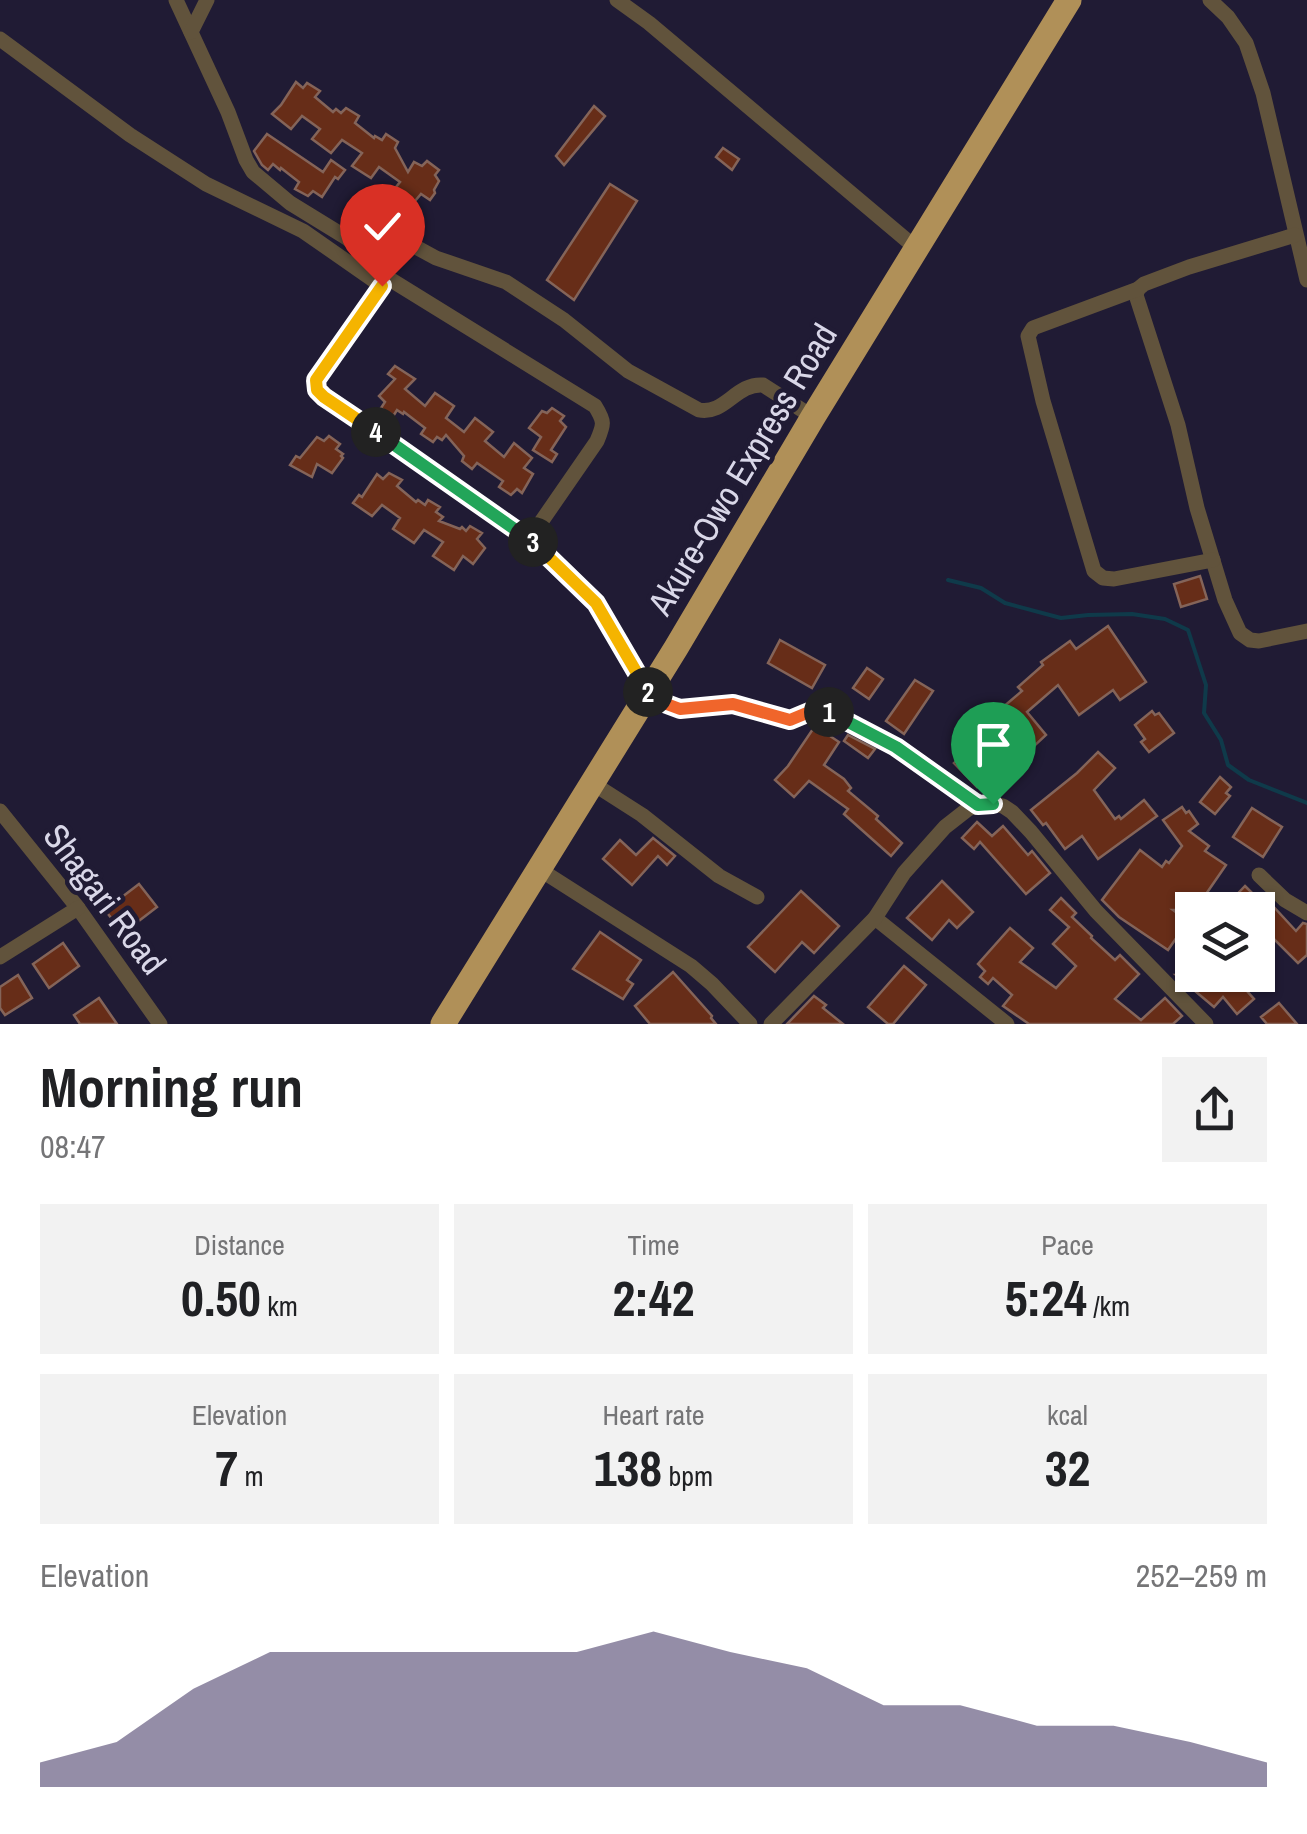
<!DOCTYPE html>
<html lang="en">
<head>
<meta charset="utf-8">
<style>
	:root { --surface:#fff; --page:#f2f2f2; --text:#202124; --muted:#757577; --accent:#685e82 }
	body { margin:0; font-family:"Archivo Narrow",sans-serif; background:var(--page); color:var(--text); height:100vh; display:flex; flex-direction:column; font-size:38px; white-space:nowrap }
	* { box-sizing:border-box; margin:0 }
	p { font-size:32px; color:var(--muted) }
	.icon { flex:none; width:55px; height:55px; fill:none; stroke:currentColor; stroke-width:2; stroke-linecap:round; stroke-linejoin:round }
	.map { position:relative; height:1024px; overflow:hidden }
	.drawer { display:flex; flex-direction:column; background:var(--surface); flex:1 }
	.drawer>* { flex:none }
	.buttons { position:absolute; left:1175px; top:892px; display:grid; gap:20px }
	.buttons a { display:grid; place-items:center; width:100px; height:100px; border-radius:0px; background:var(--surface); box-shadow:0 2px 8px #0004; font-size:50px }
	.pin { position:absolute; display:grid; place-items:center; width:85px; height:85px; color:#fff; margin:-102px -42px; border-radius:50% 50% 50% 0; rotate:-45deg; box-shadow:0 0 10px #0007 }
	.pin .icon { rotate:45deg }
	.km { position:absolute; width:50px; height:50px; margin:-25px; border-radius:50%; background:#222; color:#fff; font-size:28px; line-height:50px; text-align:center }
	.round { display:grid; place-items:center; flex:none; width:105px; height:105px; border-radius:0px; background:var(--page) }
	.summary { display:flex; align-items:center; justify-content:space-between; height:170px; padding:0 40px }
	h1 { font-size:55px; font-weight:700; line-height:75px }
	.stats { display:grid; grid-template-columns:repeat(3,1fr); gap:15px; height:170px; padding:10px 40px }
	.stats div { display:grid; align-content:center; border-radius:0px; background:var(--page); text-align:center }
	.stats b { font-size:50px; font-weight:700 }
	.stats small { font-size:28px; font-weight:400 }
	.stats p { font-size:28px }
	.chart { height:280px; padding:20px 40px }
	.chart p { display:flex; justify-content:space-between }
	.chart svg { width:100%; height:180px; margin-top:10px; fill:var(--accent); opacity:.7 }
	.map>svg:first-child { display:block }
</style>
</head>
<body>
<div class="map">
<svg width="1307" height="1024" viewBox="0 0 1307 1024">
	<rect width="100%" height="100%" fill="#201b34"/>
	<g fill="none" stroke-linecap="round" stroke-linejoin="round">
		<polyline stroke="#0f3a4a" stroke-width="4" points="948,580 981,588 1005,603 1061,618 1088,615 1132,614 1165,619 1188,630 1206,685 1204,713 1221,740 1228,765 1249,780 1307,803"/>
	</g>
	<g fill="#672d18" stroke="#846459" stroke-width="2.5">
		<polygon points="296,82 303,88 307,83 320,91 315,97 333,112 336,109 341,113 346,108 359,116 355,123 374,138 375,136 382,140 386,134 398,142 395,148 408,172 414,162 422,166 427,161 439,170 435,175 439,181 434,190 435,193 430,200 421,194 410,207 392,192 400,182 379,167 371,178 352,166 362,153 342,140 331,153 312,139 320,129 302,116 291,129 272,114 281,105"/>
		<polygon points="594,106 605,116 564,165 556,156"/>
		<polygon points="267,134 323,172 331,160 345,170 338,179 335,177 322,197 313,191 308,196 295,189 299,182 281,168 280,170 273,164 268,170 262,165 254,151"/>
		<polygon points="723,148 739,159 732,170 716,157"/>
		<polygon points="610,184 637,201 574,300 547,280"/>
		<polygon points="395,366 415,379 405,389 425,406 435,393 454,406 446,418 464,432 475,418 493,432 485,441 504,457 514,443 532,458 524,468 533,474 522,493 517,489 511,495 499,487 503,481 477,463 472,469 462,461 464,456 446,435 442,440 437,437 433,442 421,434 425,428 404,412 403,414 397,410 392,418 381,408 385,402 379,396 395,379 388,374"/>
		<polygon points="552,408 564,416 560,421 566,427 551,450 557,454 552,462 533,450 541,437 529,428 542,411 547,413"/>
		<polygon points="329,436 340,444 336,449 343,454 341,456 343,458 332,473 317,464 312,477 290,465 296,456 300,458 317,437 324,441"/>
		<polygon points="389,473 402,480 397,486 416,502 418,500 425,505 428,500 440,507 436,512 443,517 439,521 460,529 462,527 466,531 470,526 482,533 477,539 485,548 473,564 463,556 454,570 433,556 443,542 424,530 414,543 393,529 400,518 382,505 372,516 353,503 359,495 362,497 377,474 383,479"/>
		<polygon points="1200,576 1207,599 1181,607 1174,584"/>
		<polygon points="1108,626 1146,682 1120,700 1113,690 1079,715 1058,685 1027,712 1046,735 1004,774 998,768 977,787 954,763 1002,722 995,714 1022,691 1018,687 1043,665 1041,662 1070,641 1076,649"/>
		<polygon points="780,640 825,665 812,688 768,663"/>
		<polygon points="867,668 883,679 869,699 853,688"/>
		<polygon points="915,680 933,691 904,734 886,721"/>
		<polygon points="1152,711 1155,715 1159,713 1174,733 1149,752 1141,742 1145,739 1135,725"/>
		<polygon points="815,726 839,742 824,765 844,779 851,788 848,791 878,816 876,819 902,843 891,856 844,814 848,809 809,781 794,797 775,780 788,766"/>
		<polygon points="848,735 875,749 868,758 844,741"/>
		<polygon points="1098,752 1115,768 1094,790 1115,819 1119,816 1121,819 1144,800 1157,816 1098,859 1082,836 1065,849 1046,823 1043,825 1031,810 1077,773"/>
		<polygon points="1220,777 1231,787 1226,793 1230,796 1215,814 1200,802"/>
		<polygon points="1182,807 1186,813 1189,811 1198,824 1189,831 1209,846 1205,851 1226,865 1195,910 1173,910 1188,921 1168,950 1119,917 1102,900 1140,850 1162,867 1166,861 1169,863 1182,846 1163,820"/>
		<polygon points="1252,808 1282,827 1263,857 1233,837"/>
		<polygon points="977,822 992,836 1003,826 1028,855 1032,851 1050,873 1026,894 980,842 974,849 962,838"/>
		<polygon points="653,838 675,856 667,865 658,856 632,885 603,859 620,840 636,855"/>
		<polygon points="942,881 973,912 957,928 949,920 932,940 907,918"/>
		<polygon points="139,884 157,907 127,930 119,920 115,923 105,910"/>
		<polygon points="1245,886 1268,909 1272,905 1296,931 1303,923 1307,924 1307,955 1298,963 1272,937 1263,946 1258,940 1258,910 1222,910"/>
		<polygon points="801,891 839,926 814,953 802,942 775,972 748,947"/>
		<polygon points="1061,898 1076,913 1072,917 1092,936 1091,938 1115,960 1120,955 1139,974 1115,999 1141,1020 1165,998 1182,1016 1173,1024 1029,1024 1003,1006 1012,995 993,978 988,984 980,977 985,971 978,964 1010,928 1033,948 1020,962 1056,988 1076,966 1053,944 1069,927 1050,910"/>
		<polygon points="600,932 641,960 627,980 633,984 623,999 573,969"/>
		<polygon points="63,943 79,966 49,988 33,964"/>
		<polygon points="904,966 926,985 893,1024 888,1024 868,1007"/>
		<polygon points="1192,966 1192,975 1244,975 1238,981 1254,999 1237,1014 1223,997 1214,1007 1176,975 1184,975"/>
		<polygon points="673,972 712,1016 711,1018 716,1024 650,1024 635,1006"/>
		<polygon points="18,975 32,998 5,1015 0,1008 0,987"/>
		<polygon points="814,996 826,1005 823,1008 843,1024 787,1024"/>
		<polygon points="99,998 117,1024 80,1024 74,1015"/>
		<polygon points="1279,1003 1297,1024 1267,1024 1261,1017"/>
	</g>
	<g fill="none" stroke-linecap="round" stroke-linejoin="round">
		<g stroke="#61533c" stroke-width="15">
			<path d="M 176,0 L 228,112 L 246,160 L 253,172 L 290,203 L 347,238 L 355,239 L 381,233 L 392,234 L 436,258 L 506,282 L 564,320 L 628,371 L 699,410 C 725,415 736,383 763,385 L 813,417"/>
			<polyline points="617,0 649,23 916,248"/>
			<polyline points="1210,0 1228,17 1246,43 1263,93 1307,280"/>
			<polyline points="191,32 207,0"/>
			<polyline points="0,39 130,135 206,184 303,231 382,286"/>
			<path d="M 347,238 L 388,278 L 595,406 C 605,422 604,424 597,441 L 530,538"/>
			<polyline points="388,278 317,379 317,390 324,397 530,538 597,603 648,692 665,703 680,709 733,704 790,720 814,710 822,710 896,747 978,805"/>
			<polyline points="1138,289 1136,295 1178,425 1197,508 1225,600 1240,633 1250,640 1259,641 1307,631"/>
			<polyline points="1213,560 1114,579 1103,578 1094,571 1043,401 1028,336 1033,328 1138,289 1144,284 1189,267 1295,235"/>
			<polyline points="592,783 642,815 719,876 757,897"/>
			<polyline points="0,811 78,908 160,1024"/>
			<polyline points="539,869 691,966 712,984 750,1024"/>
			<polyline points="1259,875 1285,900 1307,913"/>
			<polyline points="875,918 1007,1024"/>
			<polyline points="0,957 78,908"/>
			<polyline points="771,1024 875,918 904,873 945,827 968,809 978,805 993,804 1003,806 1012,812 1031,832 1096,911 1206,1024"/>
		</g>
		<polyline stroke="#b09058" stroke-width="25" points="443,1024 676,648 813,417 1069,0"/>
	</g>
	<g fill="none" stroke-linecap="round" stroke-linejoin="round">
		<g stroke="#fff" stroke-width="20">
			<polyline id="split-1" points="829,712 896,747 978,805 993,804"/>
		</g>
		<g stroke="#fff" stroke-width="20">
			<polyline id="split-2" points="648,692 664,703 680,709 733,704 790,720 814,710 829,712"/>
		</g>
		<g stroke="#fff" stroke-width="20">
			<polyline id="split-3" points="533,542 596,603 648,692"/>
		</g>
		<g stroke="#fff" stroke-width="20">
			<polyline id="split-4" points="376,432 533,542"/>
		</g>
		<g stroke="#fff" stroke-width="20">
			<polyline id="split-5" points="376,432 324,397 317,390 316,380 382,286"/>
		</g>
		<use href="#split-1" stroke="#22a559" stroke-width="12"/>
		<use href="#split-2" stroke="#f0652b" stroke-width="12"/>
		<use href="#split-3" stroke="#f5b400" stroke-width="12"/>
		<use href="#split-4" stroke="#22a559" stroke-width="12"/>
		<use href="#split-5" stroke="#f5b400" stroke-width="12"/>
	</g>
	<g text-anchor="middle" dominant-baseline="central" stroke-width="9" stroke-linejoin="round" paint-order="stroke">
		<g font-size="35" fill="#d9d7e8" stroke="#201b34">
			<text transform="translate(742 469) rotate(-59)">Akure-Owo Express Road</text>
			<text transform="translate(105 899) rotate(53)">Shagari Road</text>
		</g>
	</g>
</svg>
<div class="buttons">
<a><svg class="icon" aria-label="layers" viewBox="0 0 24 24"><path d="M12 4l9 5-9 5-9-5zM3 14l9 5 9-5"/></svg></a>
</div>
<div class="pin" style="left:993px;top:804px;background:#1e9e55"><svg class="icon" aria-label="arrive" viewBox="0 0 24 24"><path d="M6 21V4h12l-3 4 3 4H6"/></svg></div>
<div class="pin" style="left:382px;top:286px;background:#d93025"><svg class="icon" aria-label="check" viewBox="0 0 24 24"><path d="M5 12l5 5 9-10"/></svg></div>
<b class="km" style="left:829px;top:712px">1</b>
<b class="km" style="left:648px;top:692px">2</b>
<b class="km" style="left:533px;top:542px">3</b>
<b class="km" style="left:376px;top:432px">4</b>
</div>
<section class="drawer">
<div class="summary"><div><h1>Morning run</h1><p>08:47</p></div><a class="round"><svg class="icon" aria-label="share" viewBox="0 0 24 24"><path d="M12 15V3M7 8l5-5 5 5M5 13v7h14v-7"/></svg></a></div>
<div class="stats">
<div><p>Distance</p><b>0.50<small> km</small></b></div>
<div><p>Time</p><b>2:42</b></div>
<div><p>Pace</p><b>5:24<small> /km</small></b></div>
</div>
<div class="stats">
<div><p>Elevation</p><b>7<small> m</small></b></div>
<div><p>Heart rate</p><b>138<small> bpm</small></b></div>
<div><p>kcal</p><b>32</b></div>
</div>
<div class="chart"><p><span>Elevation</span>252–259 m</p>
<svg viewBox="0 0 160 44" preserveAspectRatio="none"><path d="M0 44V38L10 33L20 20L30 11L40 11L50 11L60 11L70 11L80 6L90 11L100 15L110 24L120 24L130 29L140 29L150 33L160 38V44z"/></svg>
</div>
</section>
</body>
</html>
